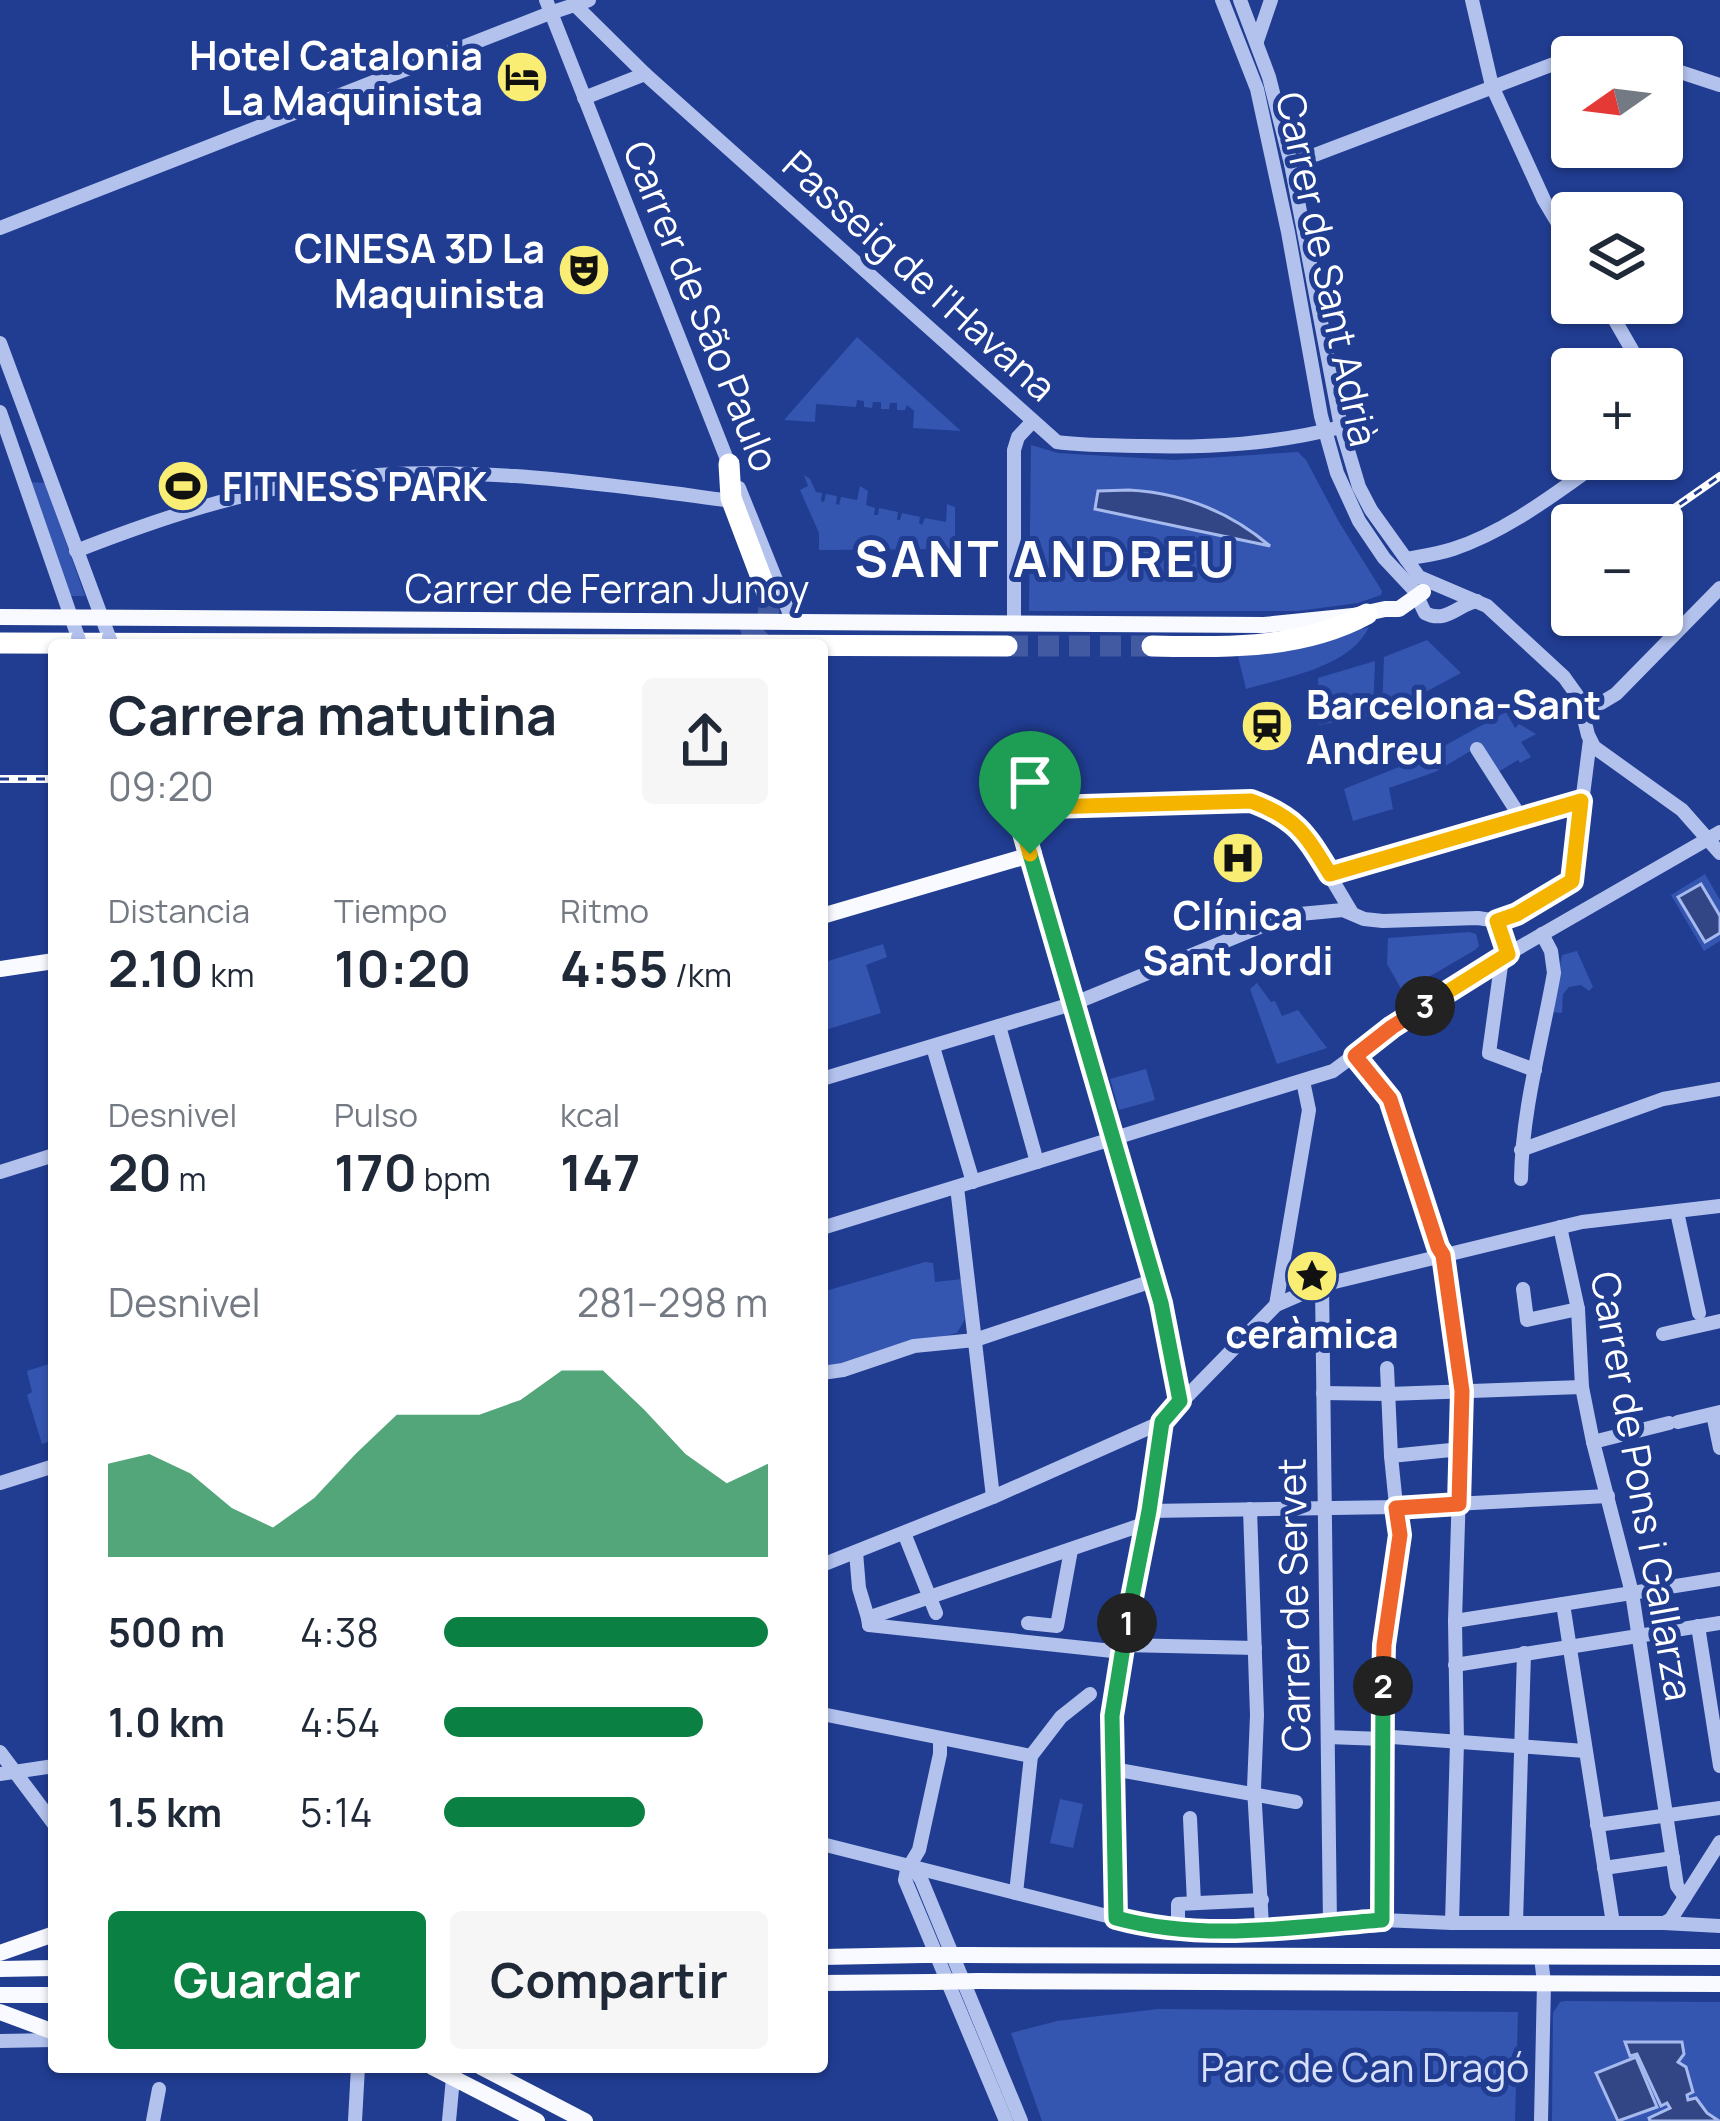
<!DOCTYPE html>
<html lang="es">
<head>
<meta charset="utf-8">
<style>
	:root { --surface:#fff; --page:#f6f6f7; --text:#1f2937; --muted:#747a83; --accent:#0b8043 }
	body { margin:0; font-family:Manrope,sans-serif; background:var(--page); color:var(--text); height:100vh; display:flex; flex-direction:column; font-size:45px; white-space:nowrap }
	* { box-sizing:border-box; margin:0 }
	p { font-size:39px; color:var(--muted) }
	.icon { flex:none; width:66px; height:66px; fill:none; stroke:currentColor; stroke-width:2; stroke-linecap:round; stroke-linejoin:round }
	.map { position:relative; flex:1; overflow:hidden }
	.panel { position:absolute; left:48px; top:639px; width:780px; height:1434px; display:flex; flex-direction:column; background:var(--surface); border-radius:12px; box-shadow:0 3px 9px #0004 }
	.panel>* { flex:none }
	.needle { width:78px; rotate:256deg }
	.fabs { position:absolute; left:1551px; top:36px; display:grid; gap:24px }
	.fabs a { display:grid; place-items:center; width:132px; height:132px; border-radius:12px; background:var(--surface); box-shadow:0 3px 9px #0004; font-size:60px }
	.pin { position:absolute; display:grid; place-items:center; width:102px; height:102px; color:#fff; margin:-123px -51px; border-radius:50% 50% 50% 0; rotate:-45deg; box-shadow:0 0 12px #0007 }
	.pin .icon { rotate:45deg }
	.km { position:absolute; width:60px; height:60px; margin:-30px; border-radius:50%; background:#222; color:#fff; font-size:33px; line-height:60px; text-align:center }
	.round { display:grid; place-items:center; flex:none; width:126px; height:126px; border-radius:12px; background:var(--page) }
	.head { display:flex; align-items:center; justify-content:space-between; height:204px; padding:0 60px }
	h1 { font-size:54px; font-weight:700; line-height:90px }
	.stats { display:grid; grid-template-columns:repeat(3,1fr); gap:18px; height:204px; padding:12px 60px }
	.stats div { display:grid; align-content:center }
	.stats b { font-size:51px; font-weight:700 }
	.stats small { font-size:33px; font-weight:400 }
	.stats p { font-size:33px }
	.chart { height:336px; padding:24px 60px }
	.chart p { display:flex; justify-content:space-between }
	.chart svg { width:100%; height:216px; margin-top:12px; fill:var(--accent); opacity:.7 }
	.action { display:flex; gap:24px; margin-top:auto; padding:24px 60px }
	.action a { flex:1; height:138px; border-radius:12px; background:var(--accent); color:#fff; font-size:48px; font-weight:700; line-height:138px; text-align:center }
	.action a+a { background:var(--page); color:var(--text) }
	ul { padding:0 60px; list-style:none; font-size:39px }
	li { display:grid; grid-template-columns:192px 144px 1fr; align-items:center; height:90px }
	li i { height:30px; border-radius:15px; background:var(--accent) }
	.map>svg:first-child { display:block }
</style>
</head>
<body>
<div class="map">
<svg width="1720" height="2121" viewBox="0 0 1720 2121">
	<rect width="100%" height="100%" fill="#213d92"/>
	<g fill="#3455b0">
		<polygon points="857,337 961,431 913,428 914,411 907,405 905,410 897,410 897,403 890,403 889,409 881,409 881,402 873,402 872,408 864,407 864,401 857,400 856,407 816,404 815,422 784,420"/>
		<polygon points="1031,445 1058,453 1174,460 1298,452 1306,460 1339,522 1382,591 1381,595 1358,603 1298,611 1029,611"/>
		<polygon points="804,475 810,479 816,492 822,493 821,501 824,502 826,494 837,496 836,504 839,505 841,497 857,500 860,486 868,491 866,505 875,508 874,515 878,515 879,508 898,512 897,520 900,520 902,513 920,517 919,523 922,525 925,518 946,522 947,504 955,507 955,549 819,550 819,533 800,490 808,486"/>
		<polygon points="30,482 45,483 85,596 70,596"/>
		<path d="M 1369,627 C 1349,668 1286,677 1246,689 L 1237,652 L 1324,640 Z"/>
		<polygon points="1427,640 1461,673 1416,697 1382,712 1384,657"/>
		<polygon points="1375,661 1373,715 1319,725 1318,678"/>
		<polygon points="1506,712 1515,728 1519,724 1536,734 1521,742 1531,757 1520,763 1518,760 1498,772 1479,746 1435,772 1389,788 1393,809 1353,821 1344,789 1424,757"/>
		<polygon points="1705,874 1720,900 1720,916 1701,884 1705,941 1720,933 1720,941 1704,951 1671,895"/>
		<polygon points="1469,932 1476,934 1479,946 1475,950 1403,992 1387,964 1388,938"/>
		<polygon points="883,944 887,957 866,965 881,1013 822,1031 822,963"/>
		<polygon points="1577,951 1593,987 1589,991 1581,985 1569,987 1563,994 1562,1013 1551,1012 1562,955"/>
		<polygon points="1257,983 1271,1002 1275,1001 1282,1016 1298,1010 1327,1048 1277,1064 1250,989"/>
		<polygon points="1146,1069 1155,1100 1119,1110 1110,1079"/>
		<polygon points="925,1262 933,1263 935,1282 962,1279 965,1319 957,1333 894,1348 822,1372 822,1292"/>
		<polygon points="52,1363 54,1371 54,1440 42,1444 27,1395 32,1392 27,1371"/>
		<polygon points="1060,1799 1083,1804 1073,1848 1050,1843"/>
		<polygon points="1565,2001 1720,2002 1720,2121 1552,2121 1553,2013 1560,2002"/>
		<polygon points="1158,2009 1518,2012 1515,2121 1042,2121 1011,2033 1057,2021"/>
	</g>
	<g fill="#324686" stroke="#a7baee" stroke-width="3">
		<path d="M 1129,490 C 1183,493 1229,511 1270,546 L 1095,509 L 1098,491 Z"/>
		<polygon points="1701,884 1720,916 1720,933 1705,942 1678,897"/>
		<polygon points="1625,2042 1682,2042 1684,2054 1678,2062 1686,2067 1693,2092 1687,2095 1688,2100 1696,2098 1707,2113 1719,2121 1650,2121 1649,2118 1670,2108 1667,2103 1661,2106 1637,2054 1630,2056"/>
		<polygon points="1636,2057 1657,2107 1618,2121 1596,2073"/>
	</g>
	<g fill="none" stroke-linecap="round" stroke-linejoin="round">
		<g stroke="#425aa2" stroke-width="21" stroke-dasharray="21 10" stroke-linecap="butt">
			<path d="M 743,638 C 765,630 773,616 767,593"/>
			<polyline points="1007,646 1152,646"/>
		</g>
		<g stroke="#b3c2ed" stroke-width="14">
			<polyline points="546,0 730,467"/>
			<path d="M 1222,0 L 1257,89 L 1288,232 L 1321,416 L 1337,473 L 1359,521 L 1384,558 L 1414,590 L 1425,613 C 1446,624 1457,605 1477,601"/>
			<polyline points="1240,0 1269,77 1291,164 1341,427 1359,487 1371,510 1419,577 1487,606 1564,677 1579,698 1588,735 1594,747 1682,810 1720,853"/>
			<polyline points="1472,0 1492,86 1544,200 1572,247"/>
			<path d="M 575,5 L 645,74 L 1057,442 C 1085,446 1114,445 1142,446 C 1211,448 1275,444 1341,427"/>
			<polyline points="1257,41 1271,0"/>
			<polyline points="1572,57 1601,46 1634,57"/>
			<polyline points="1662,66 1720,85"/>
			<polyline points="584,98 645,74"/>
			<polyline points="1291,164 1572,57"/>
			<polyline points="0,228 550,13 589,0"/>
			<polyline points="1605,303 1643,369"/>
			<polyline points="0,343 109,637"/>
			<polyline points="0,412 78,637"/>
			<polyline points="739,488 793,622"/>
			<path d="M 76,551 C 158,519 244,490 332,479 C 463,463 595,483 725,500 L 736,496"/>
			<path d="M 1406,559 C 1422,556 1438,554 1453,549 C 1508,531 1557,492 1604,459"/>
			<polyline points="1014,624 1014,450 1018,437 1032,422"/>
			<polyline points="1581,707 1601,703 1616,694 1720,588"/>
			<polyline points="1477,749 1521,818"/>
			<polyline points="1330,874 1581,801"/>
			<polyline points="1572,881 1590,740"/>
			<polyline points="1497,921 1517,914 1572,881"/>
			<polyline points="1497,921 1508,954"/>
			<polyline points="1502,958 1489,1053 1535,1070"/>
			<polyline points="999,1026 1037,1162"/>
			<polyline points="933,1047 973,1182"/>
			<polyline points="1355,1056 1390,1099 1438,1247 1443,1255 1462,1391 1455,1621 1457,1742 1452,1923"/>
			<polyline points="822,1079 1075,1003 1289,915 1343,910 1364,919 1383,921 1478,918 1497,921"/>
			<polyline points="1521,1150 1663,1099 1720,1089"/>
			<polyline points="0,1172 54,1155"/>
			<path d="M 1521,1179 C 1522,1110 1542,1041 1554,973 L 1551,951 L 1542,934"/>
			<polyline points="957,1187 993,1497"/>
			<polyline points="1677,1212 1699,1313"/>
			<polyline points="1560,1227 1578,1309 1582,1387 1593,1442 1632,1593 1677,1886 1685,1897"/>
			<polyline points="822,1228 1333,1071 1392,1027 1508,954 1720,832"/>
			<polyline points="1322,1285 1330,1924"/>
			<polyline points="1523,1289 1527,1320 1578,1309"/>
			<polyline points="1276,1305 1309,1110 1303,1081"/>
			<polyline points="1663,1334 1720,1321"/>
			<polyline points="822,1373 843,1370 914,1346 975,1340 1155,1280"/>
			<polyline points="1323,1393 1389,1394 1582,1387"/>
			<polyline points="1181,1401 1155,1280 1017,808 1251,801 1267,807 1302,829 1352,913"/>
			<polyline points="1713,1414 1720,1448"/>
			<polyline points="1678,1422 1720,1412"/>
			<polyline points="1593,1442 1669,1423"/>
			<polyline points="1391,1456 1461,1449"/>
			<polyline points="0,1483 54,1466"/>
			<polyline points="1250,1509 1257,1715 1254,1788 1262,1926 1266,1932"/>
			<polyline points="1149,1511 1396,1507 1608,1496"/>
			<polyline points="904,1533 936,1613"/>
			<polyline points="856,1552 859,1588 868,1618"/>
			<polyline points="822,1565 993,1497 1162,1422 1276,1305 1322,1285 1582,1222 1720,1206"/>
			<polyline points="1563,1604 1612,1917 1609,1923"/>
			<polyline points="1455,1621 1720,1579"/>
			<polyline points="1028,1623 1057,1626 1071,1550"/>
			<polyline points="869,1625 868,1618 1147,1523"/>
			<polyline points="869,1625 1122,1652"/>
			<polyline points="1698,1626 1720,1766"/>
			<polyline points="1123,1645 1255,1648"/>
			<polyline points="1455,1665 1720,1623"/>
			<polyline points="822,1714 1031,1756"/>
			<polyline points="1328,1737 1382,1739 1392,1737 1585,1751"/>
			<polyline points="940,1739 940,1754 919,1850 907,1870 905,1880 1006,2121"/>
			<polyline points="0,1752 54,1824"/>
			<polyline points="1113,1769 1296,1802"/>
			<polyline points="0,1774 54,1766"/>
			<polyline points="1190,1818 1194,1903"/>
			<polyline points="1597,1825 1720,1808"/>
			<polyline points="822,1844 1127,1921 1184,1931 1266,1932 1382,1920 1452,1923 1664,1923 1720,1926"/>
			<polyline points="910,1865 921,1879 1021,2121"/>
			<polyline points="1604,1868 1673,1858"/>
			<polyline points="1016,1893 1031,1756 1061,1717 1090,1694"/>
			<polyline points="1116,1918 1112,1716 1162,1422"/>
			<polyline points="1382,1920 1384,1645 1399,1535 1391,1456 1387,1368"/>
			<polyline points="1516,1923 1524,1653"/>
			<polyline points="1664,1923 1671,1919 1720,1842"/>
			<polyline points="1175,1930 1178,1923 1178,1904 1262,1900"/>
			<polyline points="1541,1957 1544,1983 1541,2121"/>
			<polyline points="0,2041 54,2040"/>
			<polyline points="153,2121 159,2089"/>
			<polyline points="355,2121 358,2067"/>
			<polyline points="449,2121 454,2067"/>
		</g>
		<g stroke="#f9faff" stroke-width="16">
			<polyline points="0,617 1264,625 1353,616 1385,609 1399,609 1423,592"/>
			<polyline points="822,916 1030,855"/>
			<polyline points="0,969 54,961"/>
			<polyline points="0,1953 54,1934"/>
			<polyline points="967,1955 1720,1957"/>
			<polyline points="822,1957 923,1955"/>
			<polyline points="0,1969 54,1968"/>
			<polyline points="978,1981 1720,1984"/>
			<polyline points="822,1983 932,1982"/>
			<polyline points="0,1995 54,1995"/>
			<polyline points="0,2012 54,2032"/>
			<polyline points="432,2067 537,2121"/>
			<polyline points="481,2067 585,2121"/>
		</g>
		<g stroke="#fff" stroke-width="21">
			<polyline points="729,464 731,498 767,593"/>
			<polyline points="0,643 1007,646"/>
			<path d="M 1152,646 C 1226,647 1301,650 1367,614"/>
		</g>
		<g stroke="#fff" stroke-width="8">
			<g id="rail">
				<polyline points="1650,525 1720,476"/>
				<polyline points="0,779 54,779"/>
			</g>
		</g>
		<use href="#rail" stroke="#213d92" stroke-width="3" stroke-dasharray="9" stroke-linecap="butt"/>
		<g stroke="#b3c2ed" stroke-width="14">
			<polyline points="78,637 80,645"/>
			<polyline points="109,637 112,645"/>
		</g>
		<g stroke="#f9faff" stroke-width="16">
			<polyline points="923,1955 967,1955"/>
			<polyline points="932,1982 978,1981"/>
		</g>
	</g>
	<g fill="none" stroke-linecap="round" stroke-linejoin="round">
		<g stroke="#fff" stroke-width="24">
			<polyline id="split-1" points="1030,854 1161,1303 1180,1401 1162,1422 1149,1511 1127,1623"/>
		</g>
		<g stroke="#fff" stroke-width="24">
			<path id="split-2" d="M 1127,1623 L 1112,1716 L 1116,1918 C 1204,1942 1293,1927 1382,1920 L 1383,1686"/>
		</g>
		<g stroke="#fff" stroke-width="24">
			<polyline id="split-3" points="1383,1686 1384,1645 1400,1535 1396,1508 1459,1504 1462,1391 1443,1255 1438,1247 1390,1099 1355,1056 1392,1027 1425,1006"/>
		</g>
		<g stroke="#fff" stroke-width="24">
			<path id="split-4" d="M 1030,854 L 1017,808 L 1251,801 C 1297,818 1306,835 1330,874 L 1581,801 L 1572,881 L 1517,914 L 1497,921 L 1508,954 L 1425,1006"/>
		</g>
		<use href="#split-1" stroke="#22a559" stroke-width="15"/>
		<use href="#split-2" stroke="#22a559" stroke-width="15"/>
		<use href="#split-3" stroke="#f0652b" stroke-width="15"/>
		<use href="#split-4" stroke="#f5b400" stroke-width="15"/>
	</g>
	<defs>
		<g id="hotel-disc" transform="scale(2.7)"><circle r="9.5" fill="#faed74" stroke="#213d92"/><path d="M-6-4.5h1.5V1H6V5H4.5V3h-9V5H-6ZM-4 0a1.8 1.8 0 1 1 3.6 0ZM.5 0V-2.5h3Q6-2.5 6 0Z" fill="#111"/></g>
		<g id="theatre-disc" transform="scale(2.7)"><circle r="9.5" fill="#faed74" stroke="#213d92"/><path d="M-5-5.5Q0-4 5-5.5V0Q5 5 0 6Q-5 5-5 0ZM-3.3-2.5H-1v1.5H-3.3ZM1-2.5H3.3v1.5H1ZM-2.8 1Q0 5.5 2.8 1Z" fill="#111"/></g>
		<g id="stadium-disc" transform="scale(2.7)"><circle r="9.5" fill="#faed74" stroke="#213d92"/><path d="M0-5a6.5 5 0 1 0 0 10a6.5 5 0 1 0 0-10ZM-3.5-1.8h7v3.6h-7Z" fill="#111"/></g>
		<g id="station-disc" transform="scale(2.7)"><circle r="9.5" fill="#faed74" stroke="#213d92"/><path d="M-3-6H3Q5-6 5-4V2Q5 4 3 4L4.5 6H3L1.5 4h-3L-3 6H-4.5L-3 4Q-5 4-5 2V-4Q-5-6-3-6ZM-3.5-4v3h7v-3ZM-3.5 1v1.5H-2V1ZM2 1v1.5H3.5V1Z" fill="#111"/></g>
		<g id="hospital-disc" transform="scale(2.7)"><circle r="9.5" fill="#faed74" stroke="#213d92"/><path d="M-5-5h3v3.5h4V-5h3V5h-3V1.5h-4V5h-3Z" fill="#111"/></g>
		<g id="sight-disc" transform="scale(2.7)"><circle r="9.5" fill="#faed74" stroke="#213d92"/><path d="M0-6L1.8-2.2L6-1.7L2.9 1.2L3.7 5.4L0 3.3L-3.7 5.4L-2.9 1.2L-6-1.7L-1.8-2.2Z" fill="#111"/></g>
	</defs>
	<g fill-rule="evenodd">
		<use href="#hotel-disc" x="522" y="77"/>
		<use href="#theatre-disc" x="584" y="270"/>
		<use href="#stadium-disc" x="183" y="486"/>
		<use href="#station-disc" x="1267" y="726"/>
		<use href="#hospital-disc" x="1238" y="858"/>
		<use href="#sight-disc" x="1312" y="1276"/>
	</g>
	<g text-anchor="middle" dominant-baseline="central" stroke-width="10" stroke-linejoin="round" paint-order="stroke">
		<g font-size="39" font-weight="bold" fill="#fff" stroke="#213d92" text-anchor="end">
			<text x="483" y="55">Hotel Catalonia<tspan x="483" dy="45">La Maquinista</tspan></text>
			<text x="545" y="248">CINESA 3D La<tspan x="545" dy="45">Maquinista</tspan></text>
			<text x="222" y="486" text-anchor="start">FITNESS PARK</text>
			<text x="1306" y="704" text-anchor="start">Barcelona-Sant<tspan x="1306" dy="45">Andreu</tspan></text>
			<text x="1238" y="915" text-anchor="middle">Clínica<tspan x="1238" dy="45">Sant Jordi</tspan></text>
			<text x="1312" y="1333" text-anchor="middle">ceràmica</text>
		</g>
		<g font-size="39" fill="#fff" stroke="#213d92">
			<text transform="translate(1328 269) rotate(78)">Carrer de Sant Adrià</text>
			<text transform="translate(920 275) rotate(42)">Passeig de l'Havana</text>
			<text transform="translate(702 306) rotate(68)">Carrer de São Paulo</text>
			<text x="607" y="588">Carrer de Ferran Junoy</text>
			<text transform="translate(1643 1486) rotate(80)">Carrer de Pons i Gallarza</text>
			<text transform="translate(1293 1605) rotate(-91)">Carrer de Servet</text>
		</g>
		<g font-size="39" fill="#d9e1fa" stroke="#213d92">
			<text x="1365" y="2067">Parc de Can Dragó</text>
		</g>
		<g font-size="51" font-weight="bold" letter-spacing="3" fill="#fff" stroke="#213d92">
			<text x="1046" y="557">SANT ANDREU</text>
		</g>
	</g>
</svg>
<div class="fabs">
<a><svg class="needle" viewBox="-14 -14 28 28"><path d="M0-13l5 13h-10z" fill="#e53935"/><path d="M0 13l5-13h-10z" fill="#747a83"/></svg></a>
<a><svg class="icon" aria-label="layers" viewBox="0 0 24 24"><path d="M12 4l9 5-9 5-9-5zM3 14l9 5 9-5"/></svg></a>
<a>+</a>
<a>−</a>
</div>
<div class="pin" style="left:1030px;top:854px;background:#1e9e55"><svg class="icon" aria-label="arrive" viewBox="0 0 24 24"><path d="M6 21V4h12l-3 4 3 4H6"/></svg></div>
<b class="km" style="left:1127px;top:1623px">1</b>
<b class="km" style="left:1383px;top:1686px">2</b>
<b class="km" style="left:1425px;top:1006px">3</b>
<section class="panel">
<div class="head"><div><h1>Carrera matutina</h1><p>09:20</p></div><a class="round"><svg class="icon" aria-label="share" viewBox="0 0 24 24"><path d="M12 15V3M7 8l5-5 5 5M5 13v7h14v-7"/></svg></a></div>
<div class="stats">
<div><p>Distancia</p><b>2.10<small> km</small></b></div>
<div><p>Tiempo</p><b>10:20</b></div>
<div><p>Ritmo</p><b>4:55<small> /km</small></b></div>
</div>
<div class="stats">
<div><p>Desnivel</p><b>20<small> m</small></b></div>
<div><p>Pulso</p><b>170<small> bpm</small></b></div>
<div><p>kcal</p><b>147</b></div>
</div>
<div class="chart"><p><span>Desnivel</span>281–298 m</p>
<svg viewBox="0 0 160 44" preserveAspectRatio="none"><path d="M0 44V25L10 23L20 27L30 34L40 38L50 32L60 23L70 15L80 15L90 15L100 12L110 6L120 6L130 14L140 23L150 29L160 25V44z"/></svg>
</div>
<ul>
<li><b>500 m</b>4:38<i style="width:100%"></i></li>
<li><b>1.0 km</b>4:54<i style="width:80%"></i></li>
<li><b>1.5 km</b>5:14<i style="width:62%"></i></li>
</ul>
<div class="action"><a>Guardar</a><a>Compartir</a></div>
</section>
</div>
</body>
</html>
